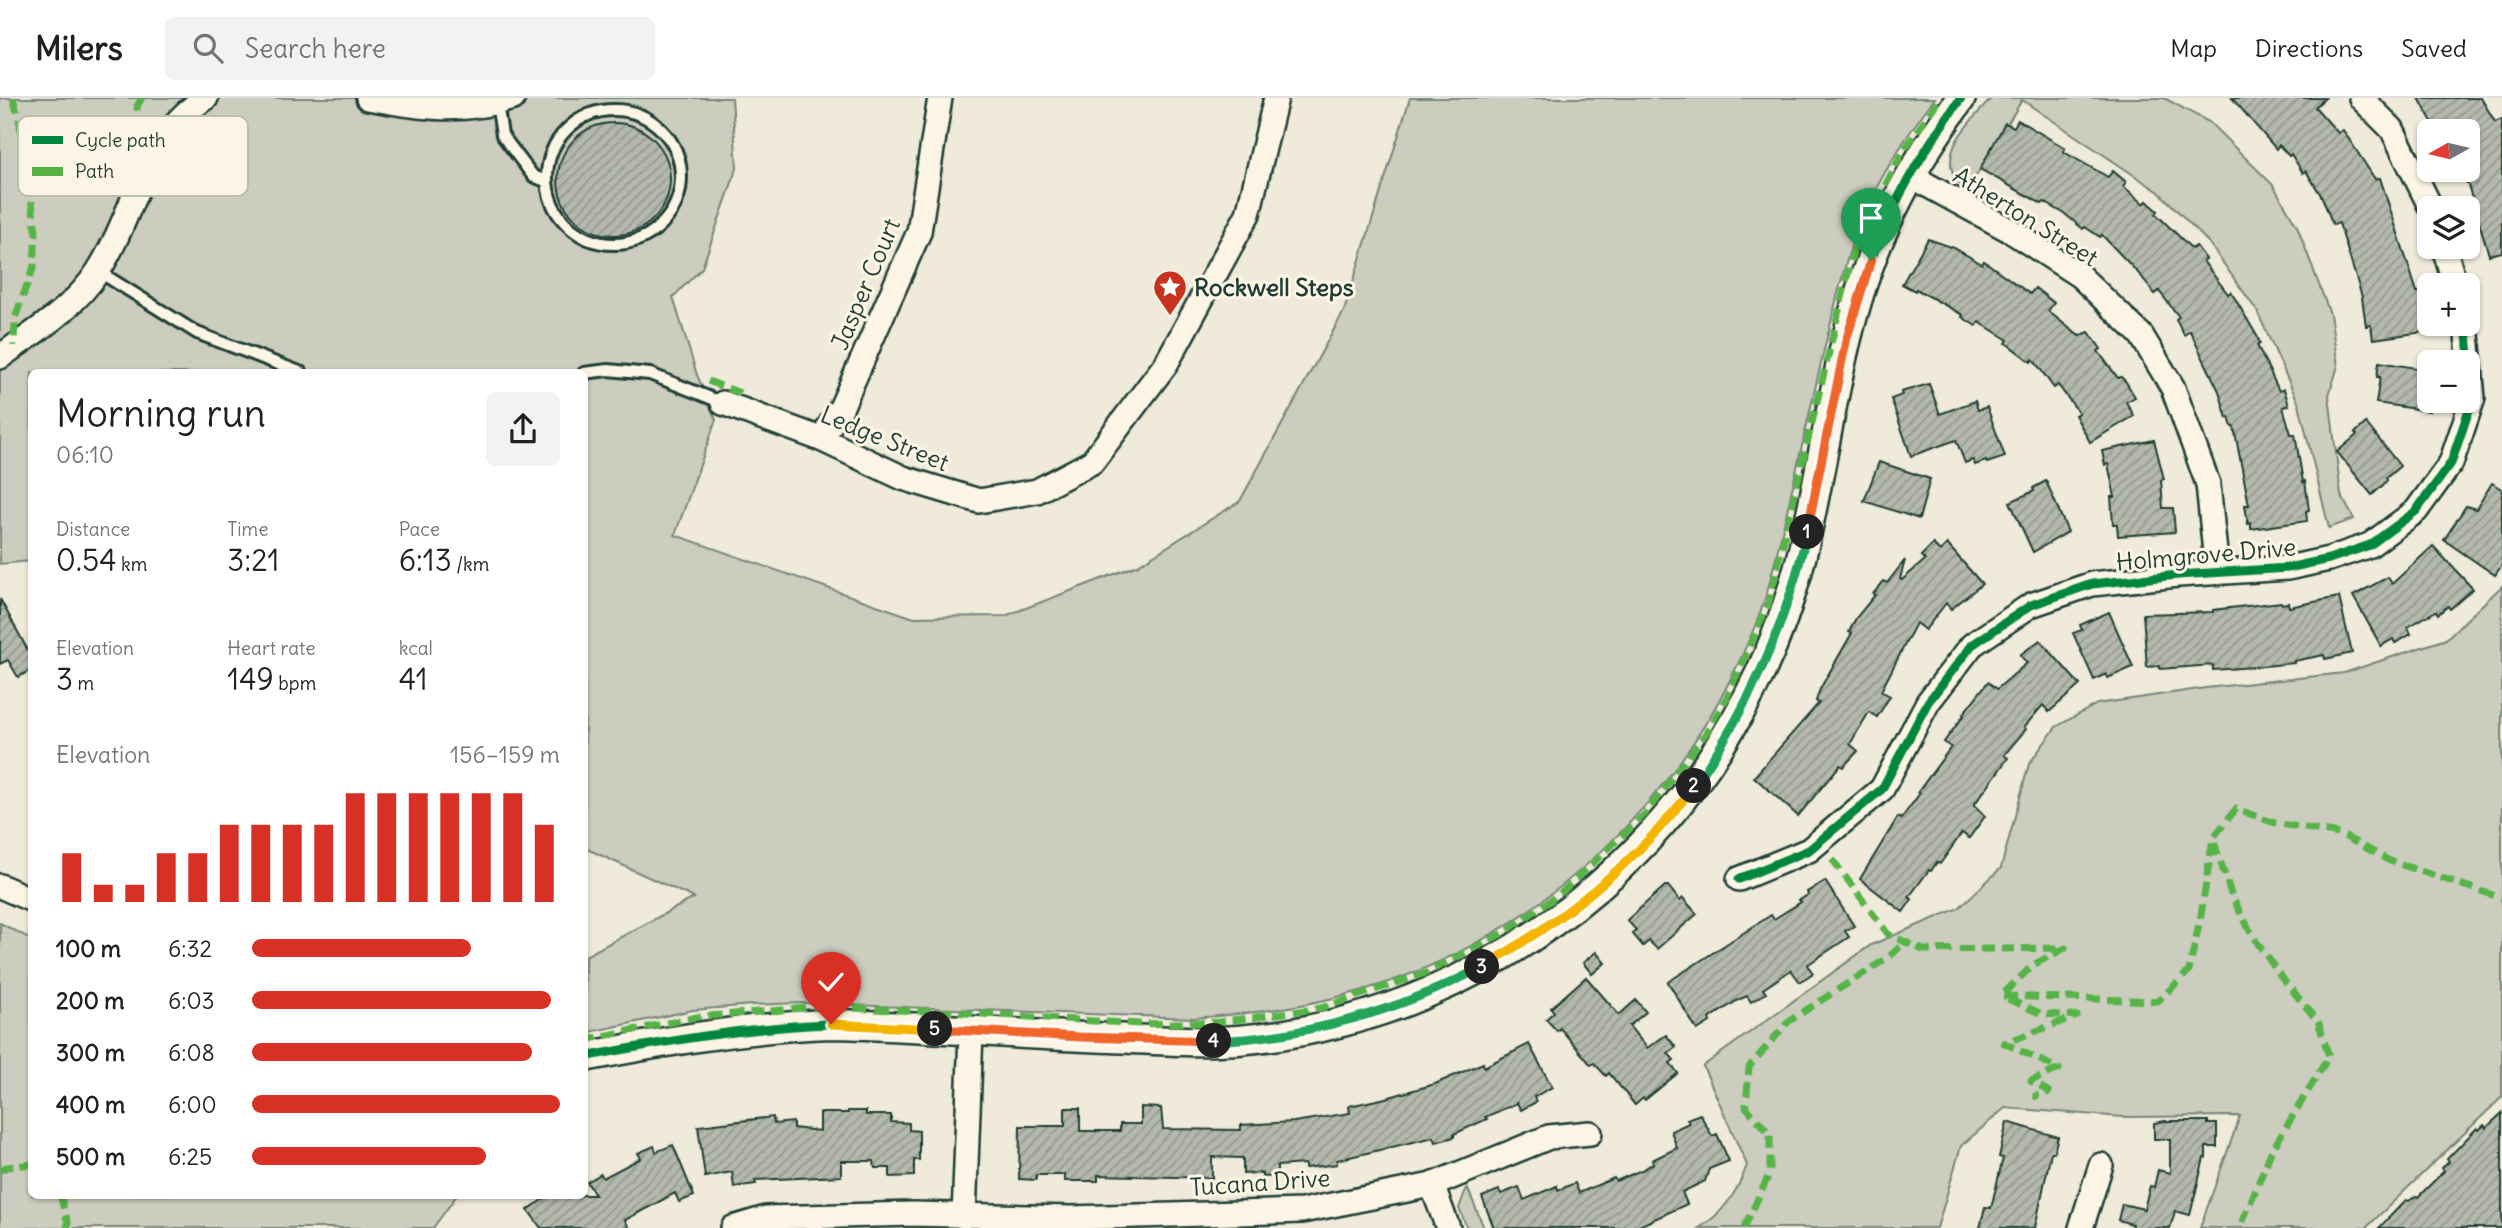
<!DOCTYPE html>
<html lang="en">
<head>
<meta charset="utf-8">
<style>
	:root { --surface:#fff; --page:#f2f2f2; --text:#202124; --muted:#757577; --line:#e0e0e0; --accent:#d93025 }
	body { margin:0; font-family:Delius,sans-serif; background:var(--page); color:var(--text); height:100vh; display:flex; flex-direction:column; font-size:26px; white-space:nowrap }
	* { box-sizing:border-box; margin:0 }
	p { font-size:23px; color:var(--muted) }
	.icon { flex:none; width:38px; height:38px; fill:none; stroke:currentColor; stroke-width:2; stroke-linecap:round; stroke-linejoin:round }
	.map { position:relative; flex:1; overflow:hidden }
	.sheet { position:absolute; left:28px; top:271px; width:560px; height:830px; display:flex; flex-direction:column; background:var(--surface); border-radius:10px; box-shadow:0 2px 5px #0004 }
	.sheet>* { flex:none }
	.needle { width:46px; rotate:262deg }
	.fabs { position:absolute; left:2417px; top:21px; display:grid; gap:14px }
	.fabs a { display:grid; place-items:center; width:63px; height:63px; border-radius:10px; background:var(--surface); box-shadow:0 2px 5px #0004; font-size:35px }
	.pin { position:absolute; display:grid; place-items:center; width:60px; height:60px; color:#fff; margin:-72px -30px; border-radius:50% 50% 50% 0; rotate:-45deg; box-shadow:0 0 7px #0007 }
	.pin .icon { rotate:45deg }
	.km { position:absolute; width:35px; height:35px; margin:-18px; border-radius:50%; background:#222; color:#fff; font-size:19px; line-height:35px; text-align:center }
	.round { display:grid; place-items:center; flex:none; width:74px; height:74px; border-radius:10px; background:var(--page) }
	.headline { display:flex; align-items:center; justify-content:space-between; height:119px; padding:0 28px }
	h1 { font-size:38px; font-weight:600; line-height:52px }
	.stats { display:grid; grid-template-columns:repeat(3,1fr); gap:10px; height:119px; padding:7px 28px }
	.stats div { display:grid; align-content:center }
	.stats b { font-size:30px; font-weight:600 }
	.stats small { font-size:19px; font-weight:400 }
	.stats p { font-size:19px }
	.chart { height:196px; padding:14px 28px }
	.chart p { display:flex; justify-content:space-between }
	.chart svg { width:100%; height:126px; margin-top:7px; stroke:var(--accent); stroke-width:6 }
	ul { padding:0 28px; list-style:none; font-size:23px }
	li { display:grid; grid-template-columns:112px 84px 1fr; align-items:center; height:52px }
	li i { height:18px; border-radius:9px; background:var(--accent) }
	header { display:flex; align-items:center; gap:42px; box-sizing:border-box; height:98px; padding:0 35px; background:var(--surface); border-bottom:2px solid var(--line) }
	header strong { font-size:33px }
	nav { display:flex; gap:38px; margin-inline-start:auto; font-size:24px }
	.search { width:490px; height:63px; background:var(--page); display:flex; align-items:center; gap:18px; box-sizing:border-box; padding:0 24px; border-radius:10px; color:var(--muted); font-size:26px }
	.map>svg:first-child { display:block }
</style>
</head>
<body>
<header>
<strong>Milers</strong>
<div class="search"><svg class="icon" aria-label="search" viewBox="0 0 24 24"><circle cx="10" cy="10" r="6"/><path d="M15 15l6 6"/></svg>Search here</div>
<nav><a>Map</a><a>Directions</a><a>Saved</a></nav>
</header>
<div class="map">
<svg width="2502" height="1130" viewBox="0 0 2502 1130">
	<defs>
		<pattern id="building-hatch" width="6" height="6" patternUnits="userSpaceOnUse" patternTransform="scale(1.75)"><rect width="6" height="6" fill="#b5b9ad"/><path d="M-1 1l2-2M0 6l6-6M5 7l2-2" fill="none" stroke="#93988e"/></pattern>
	</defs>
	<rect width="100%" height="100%" fill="#efeada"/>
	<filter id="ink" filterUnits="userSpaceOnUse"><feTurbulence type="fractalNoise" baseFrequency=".0143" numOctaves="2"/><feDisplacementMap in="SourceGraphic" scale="14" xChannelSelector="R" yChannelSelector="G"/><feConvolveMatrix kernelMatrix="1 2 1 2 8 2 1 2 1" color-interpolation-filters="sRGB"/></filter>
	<g filter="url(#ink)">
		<g fill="#cccdbf" stroke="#76857a" stroke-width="2">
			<path d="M 0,0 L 732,0 L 737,70 L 702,170 L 673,199 L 697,277 L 716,322 L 675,437 L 911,519 L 1005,518 L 1138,467 L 1240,403 L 1344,213 L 1410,0 L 1935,0 C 1908,34 1879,81 1861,121 C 1844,163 1835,209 1824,252 C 1806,328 1790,404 1771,479 C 1764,509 1752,536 1739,564 C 1673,704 1553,820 1408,877 C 1338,904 1267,915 1193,920 L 799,905 L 753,907 L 693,912 L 585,935 L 585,858 L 694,800 L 585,750 L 584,275 L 32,275 L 31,463 L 0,466 Z"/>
			<path d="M 1992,0 L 2164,0 L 2209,24 L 2273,87 L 2297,128 L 2330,216 L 2338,268 L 2329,297 L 2341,397 L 2354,421 L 2329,430 L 2299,306 L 2257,213 L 2209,145 L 2159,94 L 2022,2 L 1967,93 C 1963,89 1958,85 1955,80 C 1939,50 1974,20 1992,0 Z"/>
			<path d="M 2502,488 L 2502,999 L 2366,1130 L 2200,1130 L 2240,1018 L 2123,1019 L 2005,1010 L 1961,1048 L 1937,1130 L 1699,1130 C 1723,1116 1738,1093 1747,1067 L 1703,968 L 1871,847 L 1959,810 L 2001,770 L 2029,666 L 2056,629 L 2097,606 L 2206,590 L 2344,575 L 2446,541 Z"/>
			<polygon points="0,825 31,841 32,1097 457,1097 433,1130 0,1130"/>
			<polygon points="1467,1089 1484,1130 1467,1130 1459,1110"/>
		</g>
		<g fill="url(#building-hatch)" stroke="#1f3d34" stroke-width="2">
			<polygon points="2232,0 2325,0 2315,9 2338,35 2343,32 2375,81 2380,80 2417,194 2421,194 2424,234 2373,241 2371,227 2366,228 2362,199 2339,125 2333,127 2322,99 2306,73 2303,75 2291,56 2289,58 2279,47 2276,51"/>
			<polygon points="2419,0 2481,0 2495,24 2502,21 2502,154 2489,157 2468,87 2460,72 2468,72 2468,33 2437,33"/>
			<polygon points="2018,22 2065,50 2064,54 2108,79 2113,73 2126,84 2123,88 2144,106 2147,103 2158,113 2156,116 2192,151 2196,148 2206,161 2203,163 2228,196 2231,194 2257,238 2260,245 2257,247 2279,293 2284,291 2289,307 2283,309 2291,336 2295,336 2303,384 2305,383 2309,412 2306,413 2307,423 2251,431 2251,425 2248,426 2245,407 2249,407 2234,329 2232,329 2229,319 2227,320 2219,293 2190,233 2184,237 2176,221 2179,219 2159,193 2155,196 2141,178 2102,137 2100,139 2085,129 2083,131 2065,116 2044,104 2042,106 1980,71 2005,25 2014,29"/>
			<circle cx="614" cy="81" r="56"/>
			<polygon points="1928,141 1954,150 1982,166 1984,163 2030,196 2035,190 2054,205 2048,213 2079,238 2089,234 2101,251 2098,253 2118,280 2121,279 2126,284 2135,299 2126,304 2134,318 2090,344 2075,317 2079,315 2058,287 2054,290 2033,261 2031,264 2006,245 2008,242 1979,224 1976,228 1962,219 1963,217 1916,191 1915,193 1902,186"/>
			<polygon points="2379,264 2429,272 2429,313 2376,305 2380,279 2377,279"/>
			<polygon points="1929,286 1940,316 1975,303 1978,312 1987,309 2005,359 1987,365 1986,363 1975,367 1973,362 1965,365 1956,342 1911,358 1891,301 1902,297 1901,294"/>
			<polygon points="2366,325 2400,368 2386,380 2387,382 2383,387 2372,397 2337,354 2357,337 2355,335"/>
			<polygon points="2154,342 2164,381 2161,382 2163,410 2173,410 2175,434 2118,438 2117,426 2113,426 2111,399 2115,399 2108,366 2105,367 2102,353"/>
			<polygon points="1879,364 1930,381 1919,421 1864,403"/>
			<polygon points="2046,383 2068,434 2033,454 2010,404 2034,393 2033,390"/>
			<polygon points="2492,385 2502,391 2502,467 2495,477 2444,442 2466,408 2476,411"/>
			<polygon points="1933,446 1940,453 1947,446 1982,486 1951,511 1946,505 1925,532 1916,525 1881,593 1890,598 1877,619 1869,614 1850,646 1858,653 1843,669 1840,667 1798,718 1754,679 1819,605 1816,603 1820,591 1852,535 1849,534 1856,520 1875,497 1873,496 1884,483 1887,485 1905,462 1900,481 1902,482 1925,462 1921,458"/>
			<polygon points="2433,448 2473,491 2450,511 2448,508 2438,516 2436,513 2408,529 2411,536 2395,545 2393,541 2381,548 2353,498 2388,479 2392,486"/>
			<polygon points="2339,499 2352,555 2325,561 2324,557 2294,563 2294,565 2254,569 2213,572 2213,567 2160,571 2160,568 2147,569 2143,516 2213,514 2213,512 2281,504 2282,506 2288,505 2289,509"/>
			<polygon points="0,501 32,560 32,572 18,579 8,562 0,566"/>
			<polygon points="2109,514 2133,569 2108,580 2106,576 2094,582 2073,535 2082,532 2080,527"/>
			<polygon points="2040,542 2080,587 2049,614 2043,607 2024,629 2026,631 2004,657 2008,660 1974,707 1985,718 1969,740 1962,735 1940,766 1937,764 1931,773 1929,772 1909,799 1912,801 1903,814 1860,781 1898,719 1901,721 1920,695 1918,694 1951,649 1944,644 1964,617 1963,616 1988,584 1997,591 2027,565 2020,557"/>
			<polygon points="1825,783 1854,828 1845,833 1849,839 1807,867 1813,875 1800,884 1791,872 1763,891 1766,895 1751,904 1747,898 1738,902 1709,921 1710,924 1697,932 1668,884 1771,817 1774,821 1801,804 1799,802 1808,797 1807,794"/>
			<polygon points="1665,788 1668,788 1680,803 1683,800 1697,816 1657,851 1649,843 1643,848 1632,835 1636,832 1627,822"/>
			<polygon points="1596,854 1605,865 1592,876 1583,865"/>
			<polygon points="1586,879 1619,917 1636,902 1646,914 1629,928 1647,950 1666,937 1676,949 1668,955 1674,962 1670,965 1678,975 1645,1002 1643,1000 1635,1007 1609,975 1606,978 1594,965 1591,967 1560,930 1557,933 1546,921 1554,914 1551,910"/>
			<polygon points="1529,946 1552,989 1534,999 1536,1004 1521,1012 1517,1005 1485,1019 1487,1021 1454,1036 1454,1039 1436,1044 1434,1039 1337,1062 1337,1066 1305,1070 1305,1066 1277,1068 1277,1078 1262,1079 1262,1075 1243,1076 1243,1060 1212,1059 1212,1080 1098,1077 1098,1083 1065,1083 1065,1077 1036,1077 1036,1082 1019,1081 1020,1028 1065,1028 1065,1010 1080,1010 1080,1033 1120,1033 1120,1026 1141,1026 1141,1009 1161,1010 1163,1031 1241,1032 1241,1027 1294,1024 1350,1015 1349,1008 1386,1000 1435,986 1483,965 1484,969"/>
			<polygon points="848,1013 866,1013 866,1017 891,1017 891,1024 909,1025 909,1032 919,1033 919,1062 914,1062 914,1078 890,1079 890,1070 875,1070 874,1063 841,1063 841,1078 755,1082 756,1086 734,1089 732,1074 705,1079 698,1028 773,1019 774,1026 793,1024 793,1030 820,1033 820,1015 848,1015"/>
			<polygon points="2502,1015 2502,1130 2379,1130 2406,1102 2409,1103 2416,1098 2418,1099 2444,1073 2442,1070 2449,1064 2447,1061 2477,1030 2479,1032 2484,1027 2486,1030"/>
			<polygon points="1700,1016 1712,1038 1717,1036 1729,1063 1709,1071 1705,1083 1682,1094 1687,1106 1635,1130 1494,1130 1482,1099 1499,1092 1501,1096 1519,1089 1524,1102 1557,1088 1558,1092 1575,1085 1579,1095 1614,1080 1616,1083 1644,1071 1653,1065 1652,1062 1677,1050 1671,1033 1689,1025 1687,1021"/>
			<polygon points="2165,1023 2208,1023 2208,1026 2217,1026 2217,1049 2206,1049 2206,1060 2204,1060 2190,1117 2175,1113 2170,1130 2131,1130 2132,1126 2118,1122 2122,1106 2144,1111 2150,1088 2154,1089 2158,1072 2170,1075 2170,1041 2154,1041 2154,1025"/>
			<polygon points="2007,1024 2058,1039 2054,1054 2051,1054 2035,1130 1980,1130 1985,1109 1991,1110 2003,1060 1999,1059"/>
			<polygon points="673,1047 694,1098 679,1104 675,1095 625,1122 629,1130 541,1130 528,1112 549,1097 595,1097 587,1084 601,1076 603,1080 641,1060 638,1055 654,1048 656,1054"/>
		</g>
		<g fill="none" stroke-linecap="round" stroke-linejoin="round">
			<g stroke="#1f3d34" stroke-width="16">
				<g id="service">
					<polyline points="497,5 502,37 533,78 546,83"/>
					<circle cx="614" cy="79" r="67"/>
					<polyline points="98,173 197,235 302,275"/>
					<polyline points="584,275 608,272 650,276 723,305"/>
				</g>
			</g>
			<g stroke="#1f3d34" stroke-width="28">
				<g id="minor">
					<path d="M 368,0 C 421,10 461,16 513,0"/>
					<polyline points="2361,0 2392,31 2431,110"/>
					<polyline points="1909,77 2011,133 2080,178 2141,237 2173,290 2208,386 2217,474"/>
					<polyline points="2444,149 2455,187"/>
					<path d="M 0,259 C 35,233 72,212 97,175 C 135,117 143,38 206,0"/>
					<polyline points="723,305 821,341 903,380 979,403 1037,393 1092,364 1166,266 1248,116 1276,0"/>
					<polyline points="821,341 841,310 919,134 940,0"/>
					<polyline points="1739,781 1809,752 1882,691 1928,604 1972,547 2031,507 2092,486 2178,477 2288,470 2329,461 2370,447 2416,413 2451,365 2473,300 2466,226"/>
					<polyline points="0,788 32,802"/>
					<polyline points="1432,1087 1448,1130"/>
					<polyline points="964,1119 971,934"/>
					<polyline points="733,1130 766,1120 913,1116 1071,1120 1302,1113 1432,1087 1549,1039 1590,1035"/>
					<polyline points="2081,1130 2101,1067"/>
				</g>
			</g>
			<g stroke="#1f3d34" stroke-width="33">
				<path id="tertiary" d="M 584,959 C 667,943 747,929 831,926 C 925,928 1018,937 1111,940 C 1153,942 1196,945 1238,942 C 1507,919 1736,721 1801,460 C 1822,375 1832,287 1857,203 C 1880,126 1914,65 1961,0"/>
			</g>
			<use href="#service" stroke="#fcf5e5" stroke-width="10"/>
			<use href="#minor" stroke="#fcf5e5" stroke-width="23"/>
			<use href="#tertiary" stroke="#fcf5e5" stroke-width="28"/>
			<g stroke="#55b346" stroke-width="7" stroke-dasharray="14 7" stroke-linecap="butt">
				<polyline points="13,0 19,20 36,133 34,168 15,220 14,248"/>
				<polyline points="142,0 137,8 140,31 151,60"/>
				<polyline points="708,283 740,295"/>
				<polyline points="2214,744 2232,799 2254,840 2281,879 2318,923 2329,958 2271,1054 2240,1130"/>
				<polyline points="1832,761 1888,836 1923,852 2065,850 2033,867 2001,898 2158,903 2189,873 2201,817 2213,740 2236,711 2275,725 2340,736 2390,763 2502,800"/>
				<polyline points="2008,901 2042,916 2077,918 2004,945 2059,971 2031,983 2049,994 2033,999"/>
				<polyline points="584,942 697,919 817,909 953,914 1140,926 1219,924 1321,910 1426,875 1505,834 1560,796 1645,716 1706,635 1727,599 1768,507 1855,146 1902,55 1940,0"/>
				<polyline points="0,1072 7,1069 32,1066"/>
				<polyline points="60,1097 68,1125 67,1130"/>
				<polyline points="1744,1130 1770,1075 1770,1036 1746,1009 1749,969 1789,923 1889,859 1905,844"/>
			</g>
			<g stroke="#fcf5e5" stroke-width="13">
				<g id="cycleway">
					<polyline points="1739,781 1809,752 1882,691 1928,604 1972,547 2031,507 2092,486 2178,477 2288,470 2329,461 2370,447 2416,413 2451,365 2473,300 2466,226"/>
					<path d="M 584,959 C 667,943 747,929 831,926 C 925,928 1018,937 1111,940 C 1153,942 1196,945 1238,942 C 1507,919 1736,721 1801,460 C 1822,375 1832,287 1857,203 C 1880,126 1914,65 1961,0"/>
				</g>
			</g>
			<use href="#cycleway" stroke="#00873e" stroke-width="9"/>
		</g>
	</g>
	<g fill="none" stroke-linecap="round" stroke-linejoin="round" filter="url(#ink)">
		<g stroke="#fff" stroke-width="14">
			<polyline id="split-1" points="1807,434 1846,243 1871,162"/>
		</g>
		<g stroke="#fff" stroke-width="14">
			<path id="split-2" d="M 1694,688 C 1748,613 1787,525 1807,434"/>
		</g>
		<g stroke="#fff" stroke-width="14">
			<path id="split-3" d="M 1482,869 C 1562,823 1639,763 1694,688"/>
		</g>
		<g stroke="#fff" stroke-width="14">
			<path id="split-4" d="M 1214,943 C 1307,939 1400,913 1482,869"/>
		</g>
		<g stroke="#fff" stroke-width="14">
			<polyline id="split-5" points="935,931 1080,939 1214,943"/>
		</g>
		<g stroke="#fff" stroke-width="14">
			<polyline id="split-6" points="831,926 935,931"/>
		</g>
		<use href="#split-1" stroke="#f0652b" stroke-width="9"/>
		<use href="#split-2" stroke="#22a559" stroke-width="9"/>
		<use href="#split-3" stroke="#f5b400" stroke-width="9"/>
		<use href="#split-4" stroke="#22a559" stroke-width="9"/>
		<use href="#split-5" stroke="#f0652b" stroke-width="9"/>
		<use href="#split-6" stroke="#f5b400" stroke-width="9"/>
	</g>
	<defs>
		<g id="sight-pin" transform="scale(1.75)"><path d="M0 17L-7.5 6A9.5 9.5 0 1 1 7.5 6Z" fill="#c8321e" stroke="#fcf5e5"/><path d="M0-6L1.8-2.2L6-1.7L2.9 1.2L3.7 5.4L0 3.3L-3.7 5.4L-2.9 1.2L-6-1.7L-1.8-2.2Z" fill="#fff"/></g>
	</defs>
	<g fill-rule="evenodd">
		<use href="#sight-pin" x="1170" y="189"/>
	</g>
	<g text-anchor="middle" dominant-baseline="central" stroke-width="6" stroke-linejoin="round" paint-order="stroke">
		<g font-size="24" fill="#1f3d34" stroke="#fcf5e5">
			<text transform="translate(2026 118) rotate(32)">Atherton Street</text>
			<text transform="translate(865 186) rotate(-67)">Jasper Court</text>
			<text transform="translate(885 340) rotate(22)">Ledge Street</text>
			<text transform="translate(2206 456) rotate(-5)">Holmgrove Drive</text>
			<text transform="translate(1260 1084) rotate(-4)">Tucana Drive</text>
		</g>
		<g font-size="24" font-weight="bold" fill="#1f3d34" stroke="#fcf5e5" text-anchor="start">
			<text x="1194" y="189">Rockwell Steps</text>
		</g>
	</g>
	<rect x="18" y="18" width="230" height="80" rx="10" fill="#fcf5e5" stroke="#babeb0" stroke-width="2"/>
	<rect x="32" y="38" width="31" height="8" fill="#00873e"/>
	<rect x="32" y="69" width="31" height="9" fill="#55b346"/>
	<g font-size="19" fill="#1f3d34">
		<text x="75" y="49">Cycle path</text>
		<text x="75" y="80">Path</text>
	</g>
</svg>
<div class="fabs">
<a><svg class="needle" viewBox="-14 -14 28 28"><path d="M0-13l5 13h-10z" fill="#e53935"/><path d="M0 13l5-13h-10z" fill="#757577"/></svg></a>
<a><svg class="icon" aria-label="layers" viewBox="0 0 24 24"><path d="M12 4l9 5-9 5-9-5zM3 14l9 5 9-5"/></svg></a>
<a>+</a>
<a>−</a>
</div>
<div class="pin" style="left:1871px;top:162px;background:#1e9e55"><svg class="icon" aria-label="arrive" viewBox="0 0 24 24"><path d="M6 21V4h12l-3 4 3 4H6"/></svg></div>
<div class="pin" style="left:831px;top:926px;background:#d93025"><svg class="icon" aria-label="check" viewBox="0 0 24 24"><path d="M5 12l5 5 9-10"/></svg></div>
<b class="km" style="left:1807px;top:434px">1</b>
<b class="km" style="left:1694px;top:688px">2</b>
<b class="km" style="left:1482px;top:869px">3</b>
<b class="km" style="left:1214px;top:943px">4</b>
<b class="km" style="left:935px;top:931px">5</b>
<section class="sheet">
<div class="headline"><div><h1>Morning run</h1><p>06:10</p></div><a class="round"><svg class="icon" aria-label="share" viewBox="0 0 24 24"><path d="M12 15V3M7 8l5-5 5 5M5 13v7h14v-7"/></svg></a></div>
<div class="stats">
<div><p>Distance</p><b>0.54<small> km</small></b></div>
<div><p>Time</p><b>3:21</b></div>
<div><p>Pace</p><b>6:13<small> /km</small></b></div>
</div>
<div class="stats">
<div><p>Elevation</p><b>3<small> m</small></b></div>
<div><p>Heart rate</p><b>149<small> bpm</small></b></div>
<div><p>kcal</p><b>41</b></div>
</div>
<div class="chart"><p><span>Elevation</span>156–159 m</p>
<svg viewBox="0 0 160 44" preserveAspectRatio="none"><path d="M5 44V27M15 44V38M25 44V38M35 44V27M45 44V27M55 44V17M65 44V17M75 44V17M85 44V17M95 44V6M105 44V6M115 44V6M125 44V6M135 44V6M145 44V6M155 44V17"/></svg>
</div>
<ul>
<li><b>100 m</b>6:32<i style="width:71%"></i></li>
<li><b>200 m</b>6:03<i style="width:97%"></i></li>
<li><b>300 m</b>6:08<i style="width:91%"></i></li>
<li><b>400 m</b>6:00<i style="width:100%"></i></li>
<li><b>500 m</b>6:25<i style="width:76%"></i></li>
</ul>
</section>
</div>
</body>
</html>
